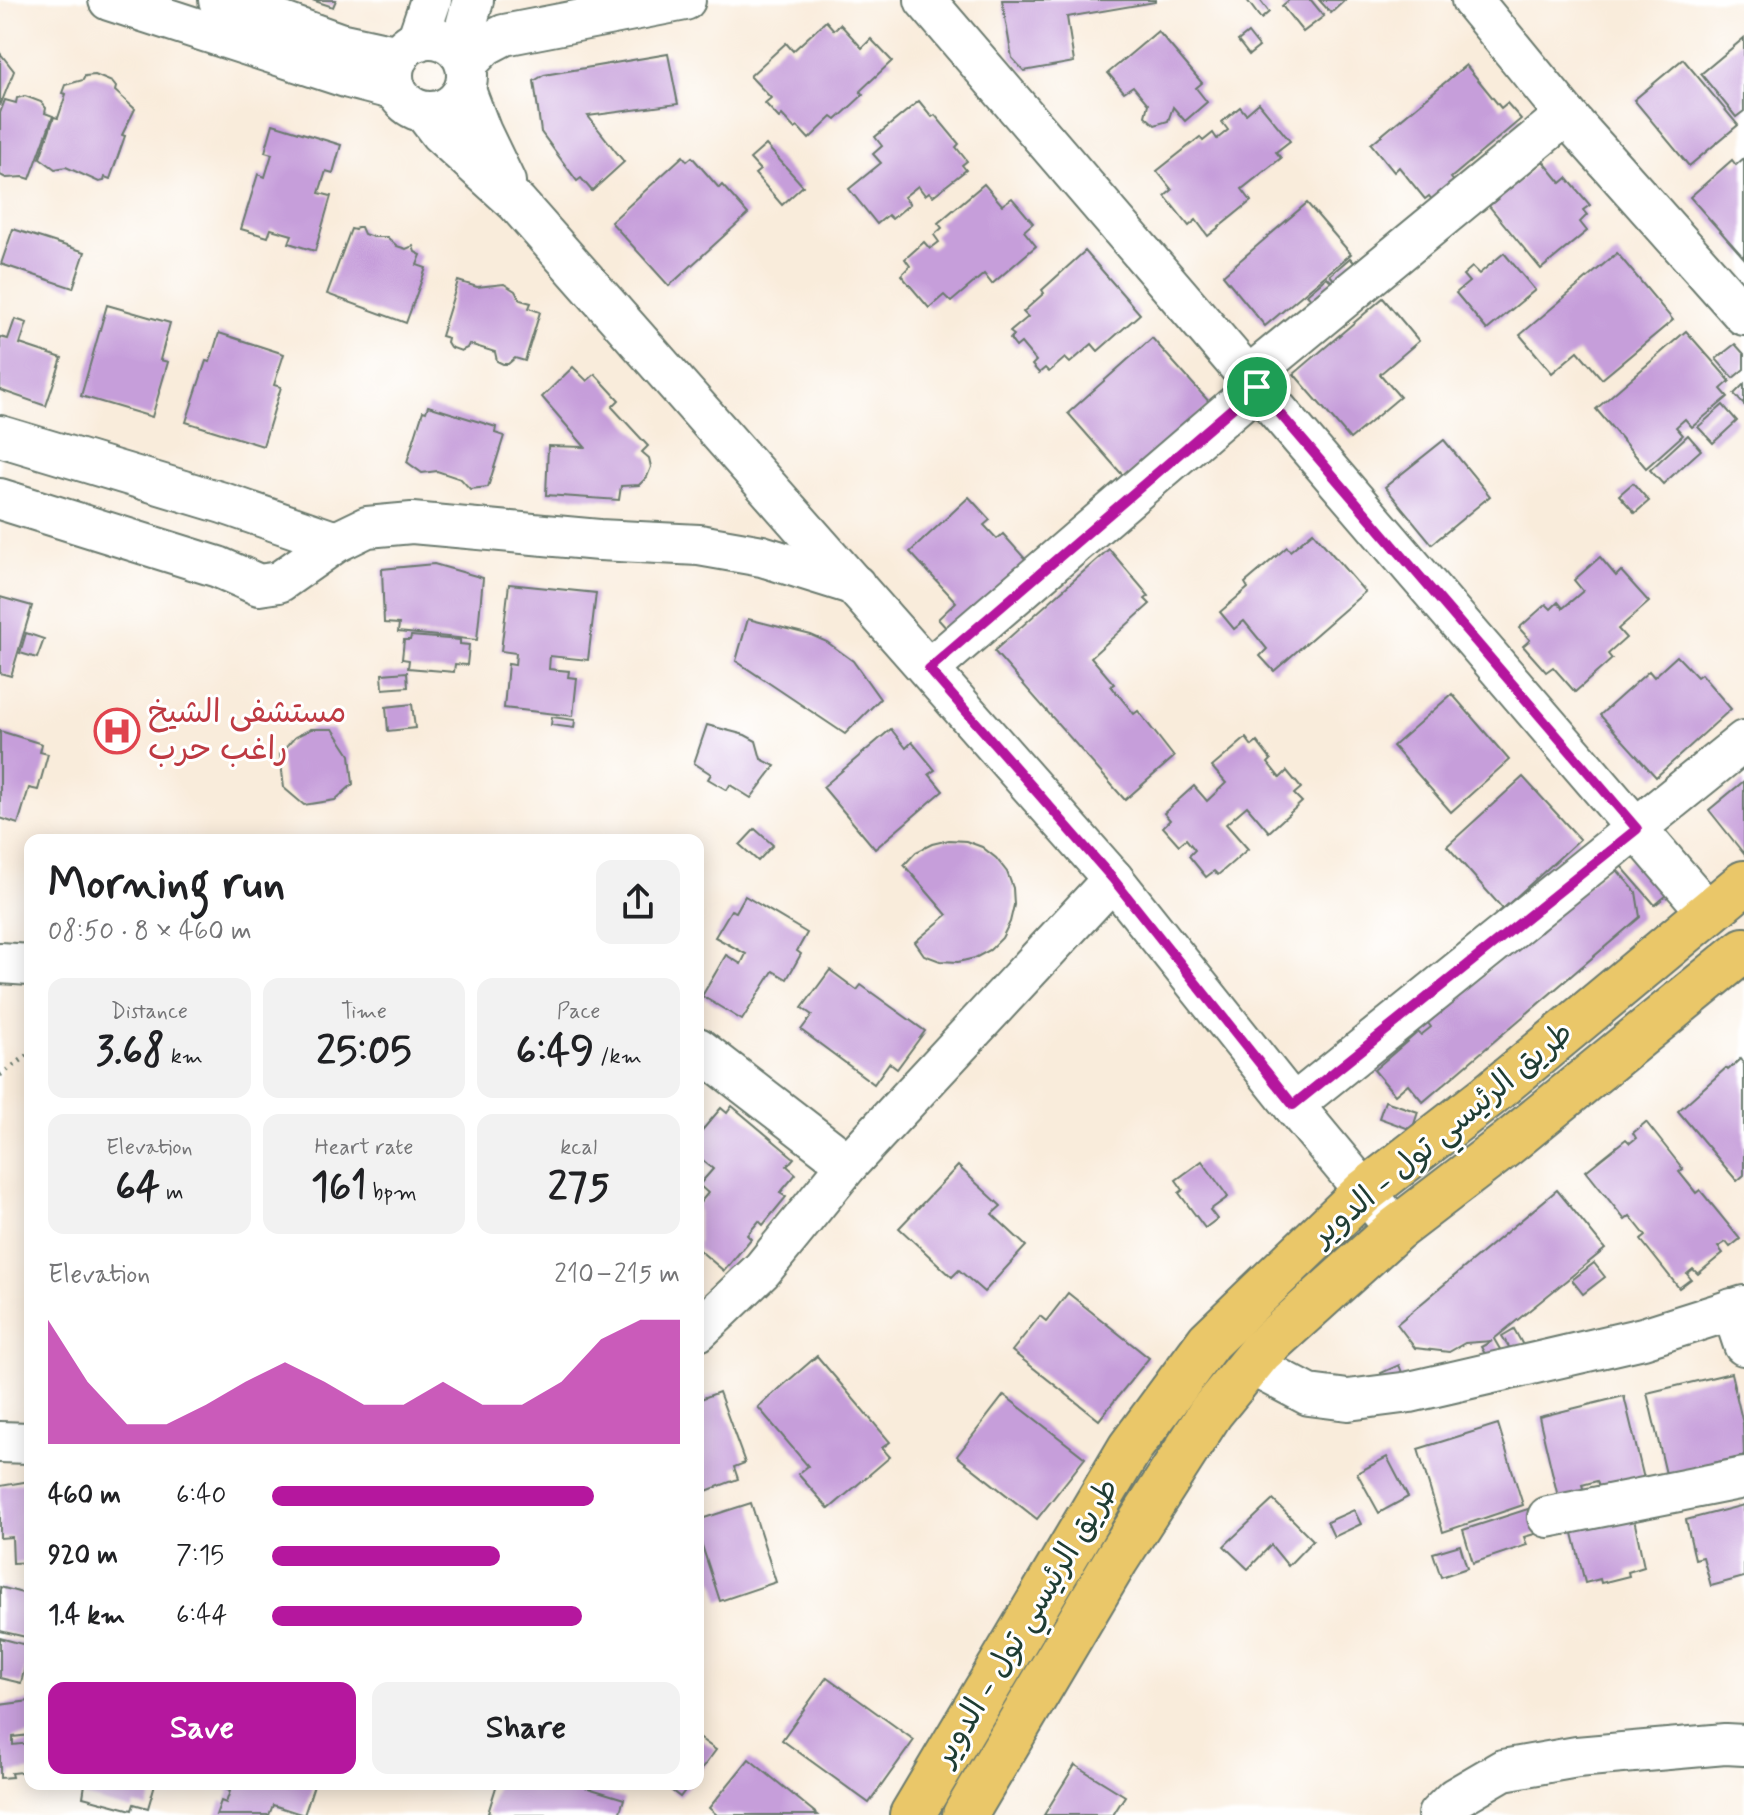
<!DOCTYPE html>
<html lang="en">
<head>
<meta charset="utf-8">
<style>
	:root { --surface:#fff; --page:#f2f2f2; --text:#202124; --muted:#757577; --accent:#b5179e }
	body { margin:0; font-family:Mynerve,"Playpen Sans Arabic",sans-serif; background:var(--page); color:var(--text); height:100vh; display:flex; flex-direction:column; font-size:30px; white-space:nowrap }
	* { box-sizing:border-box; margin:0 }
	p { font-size:26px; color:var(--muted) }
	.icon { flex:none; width:44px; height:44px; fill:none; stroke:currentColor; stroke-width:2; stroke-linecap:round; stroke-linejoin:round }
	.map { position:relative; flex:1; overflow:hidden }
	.drawer { position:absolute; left:24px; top:834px; width:680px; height:956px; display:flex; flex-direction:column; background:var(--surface); border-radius:16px; box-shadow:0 4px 20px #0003 }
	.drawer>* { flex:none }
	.pin { position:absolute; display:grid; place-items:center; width:68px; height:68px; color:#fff; margin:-34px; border:4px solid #fff; border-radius:50%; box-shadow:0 2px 8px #0007 }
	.round { display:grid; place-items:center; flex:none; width:84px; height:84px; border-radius:16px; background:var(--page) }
	.headline { display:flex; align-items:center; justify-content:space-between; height:136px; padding:0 24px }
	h1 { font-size:44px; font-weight:700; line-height:60px }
	.metrics { display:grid; grid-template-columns:repeat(3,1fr); gap:12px; height:136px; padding:8px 24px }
	.metrics div { display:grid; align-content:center; border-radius:16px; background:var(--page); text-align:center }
	.metrics b { font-size:40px; font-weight:700 }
	.metrics small { font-size:22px; font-weight:400 }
	.metrics p { font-size:22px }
	.chart { height:224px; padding:16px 24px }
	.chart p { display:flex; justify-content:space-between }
	.chart svg { width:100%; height:144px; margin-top:8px; fill:var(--accent); opacity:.7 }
	.cta { display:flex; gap:16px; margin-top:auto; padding:16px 24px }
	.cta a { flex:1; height:92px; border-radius:16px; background:var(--accent); color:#fff; font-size:32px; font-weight:700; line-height:92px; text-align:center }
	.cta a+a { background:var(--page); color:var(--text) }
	ul { padding:0 24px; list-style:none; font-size:26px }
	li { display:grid; grid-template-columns:128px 96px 1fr; align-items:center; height:60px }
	li i { height:20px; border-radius:10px; background:var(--accent) }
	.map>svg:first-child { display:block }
</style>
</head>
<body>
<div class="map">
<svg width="1744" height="1815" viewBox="0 0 1744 1815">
	<rect width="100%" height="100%" fill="#fff"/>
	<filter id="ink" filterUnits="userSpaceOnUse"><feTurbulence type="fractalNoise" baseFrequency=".0125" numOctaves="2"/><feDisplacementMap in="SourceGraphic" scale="16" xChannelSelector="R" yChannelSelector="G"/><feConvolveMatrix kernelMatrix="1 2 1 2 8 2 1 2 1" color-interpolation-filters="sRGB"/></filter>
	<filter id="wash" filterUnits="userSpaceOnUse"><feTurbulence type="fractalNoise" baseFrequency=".006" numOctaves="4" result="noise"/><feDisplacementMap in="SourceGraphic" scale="32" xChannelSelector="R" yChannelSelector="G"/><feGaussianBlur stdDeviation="1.8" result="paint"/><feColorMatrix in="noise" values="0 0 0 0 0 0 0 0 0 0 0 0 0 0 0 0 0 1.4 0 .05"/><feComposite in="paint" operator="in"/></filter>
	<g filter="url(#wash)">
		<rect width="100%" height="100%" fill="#f9ecdb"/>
		<g id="blocks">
			<g fill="#c69eda">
				<polygon points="312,0 336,0 333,7"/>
				<polygon points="1002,0 1155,0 1155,2 1067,17 1074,62 1024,71 1012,58"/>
				<polygon points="1247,0 1260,0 1269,12 1261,19"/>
				<polygon points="1289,0 1311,0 1324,16 1303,32 1282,6"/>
				<polygon points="1319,0 1345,0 1331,13"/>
				<polygon points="826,21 834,30 840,24 862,48 871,39 892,61 860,91 863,95 836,120 832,117 809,139 798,127 795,129 782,115 779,118 765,103 771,98 750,76 786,43 793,51"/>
				<polygon points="1158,31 1202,83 1196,88 1207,102 1185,121 1173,107 1168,121 1155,125 1145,116 1148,104 1133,86 1124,92 1108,73"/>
				<polygon points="1248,33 1259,47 1249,55 1238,41"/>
				<polygon points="1744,38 1744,111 1736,117 1701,74"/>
				<polygon points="0,53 14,71 0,106"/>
				<polygon points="668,54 678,104 588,116 624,162 592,191 581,178 577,181 541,132 534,81 544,75"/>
				<polygon points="1683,59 1738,125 1689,166 1634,100"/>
				<polygon points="1466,65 1501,108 1507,103 1521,119 1451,178 1461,191 1439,209 1429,196 1425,199 1399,167 1394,172 1371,144"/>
				<polygon points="95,75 112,82 116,87 115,91 135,109 122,135 125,136 110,179 105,177 104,181 99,182 66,167 55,169 40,158 54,117 58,118 66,94 62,93 65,85 83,80 85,76"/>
				<polygon points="25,96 41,102 46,108 45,113 53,116 30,179 24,177 6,178 0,175 0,113 5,100 16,103 17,98"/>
				<polygon points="919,101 932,117 935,115 959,144 956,147 967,161 962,165 966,170 933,196 929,192 925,195 918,186 904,197 910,204 892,219 888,215 877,224 849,189 881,163 873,154 882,146 875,137"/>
				<polygon points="1259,103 1290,141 1276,152 1281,158 1242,189 1251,201 1208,236 1196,220 1189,226 1165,196 1172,190 1157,171 1200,137 1203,141 1213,133 1217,139 1228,130 1222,122 1240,107 1246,114"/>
				<polygon points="273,124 341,145 333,173 326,171 319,193 331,196 315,251 289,243 292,235 271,229 268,237 241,229 258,174 265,177 272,154 265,152"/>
				<polygon points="766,145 803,186 782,205 755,174 760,170 750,159"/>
				<polygon points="683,156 687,161 692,157 719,188 722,185 748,214 669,286 611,222"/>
				<polygon points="1744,158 1744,258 1690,197 1732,160 1736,165"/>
				<polygon points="1543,161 1561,183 1567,178 1590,205 1583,210 1587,215 1580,222 1587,231 1541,269 1489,206"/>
				<polygon points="984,184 1002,205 1012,198 1033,223 1024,231 1036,246 992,284 984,274 951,302 944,295 929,308 901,275 910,266 905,259 924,242 930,249 939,242 934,235 942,228 938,223"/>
				<polygon points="1307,203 1351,254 1265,326 1223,275"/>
				<polygon points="357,227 361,227 364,234 373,237 387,237 397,246 406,249 413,246 415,252 421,255 417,265 426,268 406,323 327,294 351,229 355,230"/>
				<polygon points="13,229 85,252 73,288 1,264"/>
				<polygon points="1085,251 1140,314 1098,351 1092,344 1070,363 1065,358 1049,372 1045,368 1039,373 1032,365 1036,361 1021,343 1016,347 1010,339 1014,335 1010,332 1028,317 1023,312 1044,293 1042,290"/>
				<polygon points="1504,253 1535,290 1487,330 1456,293 1469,282 1463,275 1472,267 1479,274"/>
				<polygon points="1617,253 1673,320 1602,379 1578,351 1552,373 1520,335"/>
				<polygon points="1350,258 1361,270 1340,287 1330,275"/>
				<polygon points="1327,277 1338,289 1317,306 1307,294"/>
				<polygon points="458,281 477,287 504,284 515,291 520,300 531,303 529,308 540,312 525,361 515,358 508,364 503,364 497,361 495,352 469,344 467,348 461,351 450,347 447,342 448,338 441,336"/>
				<polygon points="1383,298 1419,341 1380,374 1400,397 1350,439 1294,374"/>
				<polygon points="107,305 170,323 160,360 168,362 152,417 81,396"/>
				<polygon points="15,319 27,323 20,344 62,358 46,406 0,390 0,337 8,339"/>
				<polygon points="1686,331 1730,381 1721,389 1728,397 1692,427 1685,419 1676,427 1683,435 1646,468 1596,409"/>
				<polygon points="219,333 284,354 274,385 281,387 263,446 186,422 206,361 210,362"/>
				<polygon points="1152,338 1211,404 1126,479 1068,413"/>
				<polygon points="1735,344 1744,354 1744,369 1733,378 1716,359"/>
				<polygon points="573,367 587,381 595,374 619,400 612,407 648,446 642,452 649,458 651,467 647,477 639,485 621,486 619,500 546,495 548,446 585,447 542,397"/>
				<polygon points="1744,384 1744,405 1734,394"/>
				<polygon points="1723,405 1737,421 1713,443 1698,427"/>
				<polygon points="428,406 496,427 495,433 504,436 488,487 470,489 461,479 437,471 422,473 407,462 423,411 426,412"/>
				<polygon points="1688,435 1701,450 1663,484 1650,470"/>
				<polygon points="1444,440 1490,496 1432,544 1385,487"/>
				<polygon points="1633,483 1649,501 1635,513 1619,495"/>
				<polygon points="969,497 990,520 984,525 997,539 1003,534 1027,561 957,640 938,619 956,602 910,552"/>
				<polygon points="1313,532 1365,592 1274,671 1260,656 1267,649 1244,621 1234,629 1220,612 1248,588 1245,583 1287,547 1290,551"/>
				<polygon points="1109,549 1149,596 1145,599 1150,604 1091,657 1114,684 1111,686 1134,714 1138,711 1174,757 1125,800 994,651"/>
				<polygon points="1600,557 1616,576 1621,571 1649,602 1618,629 1626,638 1608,654 1612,659 1575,692 1553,667 1546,672 1523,646 1530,640 1519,628 1546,604 1551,609 1558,602 1563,608 1583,591 1574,580"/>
				<polygon points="434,564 483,578 477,640 398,632 399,624 384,623 382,569"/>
				<polygon points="509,584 596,593 588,660 550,656 549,669 569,671 568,677 577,678 573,716 504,708 508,664 515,665 516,653 501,651"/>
				<polygon points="0,597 32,606 11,676 0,673"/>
				<polygon points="748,619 811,635 827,642 853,661 880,699 845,734 736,661"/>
				<polygon points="26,633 44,639 37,658 20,653"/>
				<polygon points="411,636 460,640 460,644 469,645 467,665 455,664 454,672 408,668 409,660 402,659 404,640 410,640"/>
				<polygon points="1677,656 1697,677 1701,674 1731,709 1656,777 1600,715 1649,671 1654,677"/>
				<polygon points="407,672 408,687 383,689 382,674"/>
				<polygon points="1452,694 1509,760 1451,812 1393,746"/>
				<polygon points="412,704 415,728 388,731 386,707"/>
				<polygon points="552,717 575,720 574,728 551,725"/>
				<polygon points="707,725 745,735 756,741 761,759 775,766 751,798 730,785 727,790 708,779 711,774 694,763"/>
				<polygon points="311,729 333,729 350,755 353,784 335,800 304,805 284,788 280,754 295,737"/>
				<polygon points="891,729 906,748 912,742 935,770 929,774 943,791 875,849 823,787"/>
				<polygon points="0,731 42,744 40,752 48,754 38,790 29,788 18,824 0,818"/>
				<polygon points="1246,738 1252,746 1257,742 1271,760 1268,763 1280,778 1287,771 1301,788 1294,794 1302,802 1269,832 1247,806 1226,824 1248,849 1218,875 1214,871 1206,877 1189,856 1195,850 1186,839 1179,845 1163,827 1170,820 1164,813 1194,786 1207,801 1226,783 1212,767"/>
				<polygon points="1523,777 1580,839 1503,909 1447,846"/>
				<polygon points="1744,781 1744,854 1709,810"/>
				<polygon points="755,829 773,845 758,861 740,845"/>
				<polygon points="949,840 966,841 982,847 996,858 1007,872 1013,888 1014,905 1010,922 1002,938 990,950 975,958 958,962 940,961 924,955 915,942 947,915 904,865 916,852 932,844"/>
				<polygon points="1634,856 1667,895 1655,905 1622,867"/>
				<polygon points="1612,864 1636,892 1640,917 1423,1102 1408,1084 1395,1095 1374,1070 1418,1032 1421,1035 1431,1027 1428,1023 1537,928 1541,932 1552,922 1549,919"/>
				<polygon points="745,896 807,933 797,951 801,954 787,979 773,971 742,1020 702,996 726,955 741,964 746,954 715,937 731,910 736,912"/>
				<polygon points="830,970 857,990 861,985 925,1031 897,1069 889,1063 874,1084 801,1030 812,1015 802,1008"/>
				<polygon points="1740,1059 1744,1064 1744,1175 1737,1181 1678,1111 1726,1068 1728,1070"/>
				<polygon points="1385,1101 1418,1112 1412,1130 1379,1118"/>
				<polygon points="732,1106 794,1158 787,1166 796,1174 780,1193 786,1197 763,1225 759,1221 747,1235 751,1239 724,1271 698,1249 698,1205 708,1193 699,1185 713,1169 698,1156 698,1135 721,1108 727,1113"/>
				<polygon points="1646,1122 1683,1169 1679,1172 1696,1193 1700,1190 1740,1239 1730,1247 1726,1242 1718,1247 1723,1253 1698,1274 1693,1269 1687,1274 1691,1279 1679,1288 1641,1240 1646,1236 1630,1216 1625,1220 1586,1171 1626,1139 1630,1143 1636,1138 1633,1133"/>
				<polygon points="1202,1161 1228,1197 1210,1210 1217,1219 1205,1228 1179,1193 1183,1190 1176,1180"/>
				<polygon points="958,1166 1001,1206 992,1214 1026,1246 984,1292 959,1270 952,1277 899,1228"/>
				<polygon points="1557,1190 1605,1249 1494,1339 1505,1358 1492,1366 1481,1347 1492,1341 1465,1343 1449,1352 1415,1348 1397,1324"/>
				<polygon points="1594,1263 1605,1277 1583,1294 1572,1280"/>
				<polygon points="1068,1293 1149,1358 1099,1420 1012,1351 1040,1316 1046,1321"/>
				<polygon points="1514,1329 1524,1347 1513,1353 1502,1336"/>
				<polygon points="817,1356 890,1442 882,1448 890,1457 829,1509 798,1474 808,1466 758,1407"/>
				<polygon points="1399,1365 1405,1380 1387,1388 1381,1373"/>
				<polygon points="1731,1373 1743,1424 1744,1456 1666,1474 1647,1393"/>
				<polygon points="719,1392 745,1463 734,1467 738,1479 698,1494 698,1400"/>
				<polygon points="1004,1395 1085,1458 1037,1519 957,1456"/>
				<polygon points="1624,1396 1644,1479 1600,1490 1597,1481 1582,1485 1585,1494 1559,1501 1539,1417"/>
				<polygon points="1498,1424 1523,1505 1443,1532 1418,1449"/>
				<polygon points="1387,1457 1408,1497 1379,1513 1357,1473"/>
				<polygon points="30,1481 30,1562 13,1563 12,1537 0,1538 0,1486"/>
				<polygon points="1273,1500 1313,1540 1288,1566 1271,1545 1248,1569 1224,1546"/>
				<polygon points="751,1503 776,1582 720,1601 698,1533 698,1520"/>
				<polygon points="1744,1505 1744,1577 1711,1586 1703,1557 1695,1559 1686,1520"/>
				<polygon points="1531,1508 1538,1533 1524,1537 1527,1545 1473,1563 1463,1530"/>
				<polygon points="1354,1510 1361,1524 1334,1537 1327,1522"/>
				<polygon points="1633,1514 1644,1567 1628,1572 1629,1576 1601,1583 1600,1579 1585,1583 1572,1529"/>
				<polygon points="1460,1545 1467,1568 1441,1577 1433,1553"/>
				<polygon points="0,1587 30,1595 30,1638 0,1631"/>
				<polygon points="0,1638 30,1646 21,1683 0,1678"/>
				<polygon points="827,1677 914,1740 869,1803 782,1740"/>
				<polygon points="30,1701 30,1735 13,1737 13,1745 30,1743 30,1771 11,1773 12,1777 0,1778 0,1705"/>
				<polygon points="698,1737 716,1750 698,1774"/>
				<polygon points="749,1759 818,1815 717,1815 709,1808"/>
				<polygon points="1075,1765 1125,1796 1113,1815 1044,1815"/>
				<polygon points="85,1784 155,1784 148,1808 134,1804 132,1810 83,1797"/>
				<polygon points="227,1784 310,1784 314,1785 304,1815 273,1805 269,1815 216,1815 221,1801 226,1803 230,1791 225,1789"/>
				<polygon points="497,1784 575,1784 624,1799 619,1815 494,1815 488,1813"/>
				<polygon points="663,1784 690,1784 680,1797"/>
			</g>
		</g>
	</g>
	<g filter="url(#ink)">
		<use href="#blocks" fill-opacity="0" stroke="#6b7a6e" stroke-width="2"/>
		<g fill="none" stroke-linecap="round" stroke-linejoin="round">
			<g stroke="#6b7a6e" stroke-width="44">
				<g id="minor">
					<polyline points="109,0 349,78 396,90"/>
					<polyline points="219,0 339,43 399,56"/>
					<polyline points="925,0 1708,912"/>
					<polyline points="1472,0 1566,115 1744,315"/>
					<circle cx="430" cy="75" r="37"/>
					<polyline points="417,41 431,0"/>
					<polyline points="459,52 473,0"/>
					<polyline points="466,64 485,45 504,35 685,0"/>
					<polyline points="465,90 481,132 505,182"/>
					<polyline points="424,112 440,133 517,203 1113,879 1293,1105 1396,1229"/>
					<polyline points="1248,377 1566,115"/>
					<polyline points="0,436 223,503 336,542"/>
					<polyline points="0,499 218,567 259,585 279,582 336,542 367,527 412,523 599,540 699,545 762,556 855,585"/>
					<polyline points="929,669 1257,387"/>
					<polyline points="0,963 30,965"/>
					<polyline points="698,1048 848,1164"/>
					<polyline points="1293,1105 1744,741"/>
					<polyline points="1732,1309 1744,1345"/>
					<polyline points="698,1331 762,1270 848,1164 1113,879"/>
					<polyline points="1250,1364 1309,1395 1348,1400 1410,1392 1587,1351 1643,1338 1744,1306"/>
					<polyline points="0,1442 30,1443"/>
					<polyline points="1548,1517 1744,1478"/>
					<polyline points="1438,1815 1455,1798 1503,1770 1577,1757 1725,1744 1744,1745"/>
				</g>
			</g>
			<g stroke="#6b7a6e" stroke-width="48">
				<g id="major">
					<polyline points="912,1815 1130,1448 1209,1341 1364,1192 1488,1096 1744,883"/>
					<polyline points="965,1815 1116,1560 1211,1412 1260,1352 1396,1229 1507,1144 1744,950"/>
				</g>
			</g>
			<polyline stroke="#6b7a6e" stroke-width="5" stroke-dasharray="2 6" stroke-linecap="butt" points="0,1075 30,1054"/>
			<use href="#minor" stroke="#fff" stroke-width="40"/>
			<use href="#major" stroke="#eac769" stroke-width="44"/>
		</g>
	</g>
	<g fill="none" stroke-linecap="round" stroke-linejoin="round" filter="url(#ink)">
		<g stroke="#fff" stroke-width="16">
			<polygon id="route" points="1257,387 1637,829 1293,1105 1113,879 929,669"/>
		</g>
		<use href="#route" stroke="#b5179e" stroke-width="10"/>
	</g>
	<defs>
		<g id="hospital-ring" transform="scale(2.3)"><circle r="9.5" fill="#fff" stroke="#e0444e" stroke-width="1.5"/><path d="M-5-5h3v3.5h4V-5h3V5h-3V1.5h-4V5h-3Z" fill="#e0444e"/></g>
	</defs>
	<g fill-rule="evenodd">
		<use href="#hospital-ring" x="117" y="731"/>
	</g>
	<g text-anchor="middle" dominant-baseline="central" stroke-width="6" stroke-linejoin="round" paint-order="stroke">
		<g font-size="32" fill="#be3a42" stroke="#fff" text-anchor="start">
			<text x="148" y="713">مستشفى الشيخ<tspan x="148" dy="37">راغب حرب</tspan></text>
		</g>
		<g font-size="32" fill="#1f3d34" stroke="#fff">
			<text transform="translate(1443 1134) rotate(-40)">طريق الرئيسي تول - الدوير</text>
			<text transform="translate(1027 1622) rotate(-59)">طريق الرئيسي تول - الدوير</text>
		</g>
	</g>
</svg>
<div class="pin" style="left:1257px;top:387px;background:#1e9e55"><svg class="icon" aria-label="arrive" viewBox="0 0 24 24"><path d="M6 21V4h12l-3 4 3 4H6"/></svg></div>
<section class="drawer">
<div class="headline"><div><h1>Morning run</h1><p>08:50 · 8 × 460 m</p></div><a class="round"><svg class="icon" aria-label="share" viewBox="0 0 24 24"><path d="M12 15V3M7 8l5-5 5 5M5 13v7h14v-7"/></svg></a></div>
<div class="metrics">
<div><p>Distance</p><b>3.68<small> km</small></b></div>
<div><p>Time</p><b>25:05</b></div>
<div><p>Pace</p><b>6:49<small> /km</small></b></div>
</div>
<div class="metrics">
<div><p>Elevation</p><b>64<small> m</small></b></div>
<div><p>Heart rate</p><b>161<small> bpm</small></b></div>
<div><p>kcal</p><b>275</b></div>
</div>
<div class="chart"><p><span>Elevation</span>210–215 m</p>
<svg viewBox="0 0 160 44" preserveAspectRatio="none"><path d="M0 44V6L10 25L20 38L30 38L40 32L50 25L60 19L70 25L80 32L90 32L100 25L110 32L120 32L130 25L140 12L150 6L160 6V44z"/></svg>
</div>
<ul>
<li><b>460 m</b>6:40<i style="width:79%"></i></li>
<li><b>920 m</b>7:15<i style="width:56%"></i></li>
<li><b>1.4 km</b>6:44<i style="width:76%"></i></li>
</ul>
<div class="cta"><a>Save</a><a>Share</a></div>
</section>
</div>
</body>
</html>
